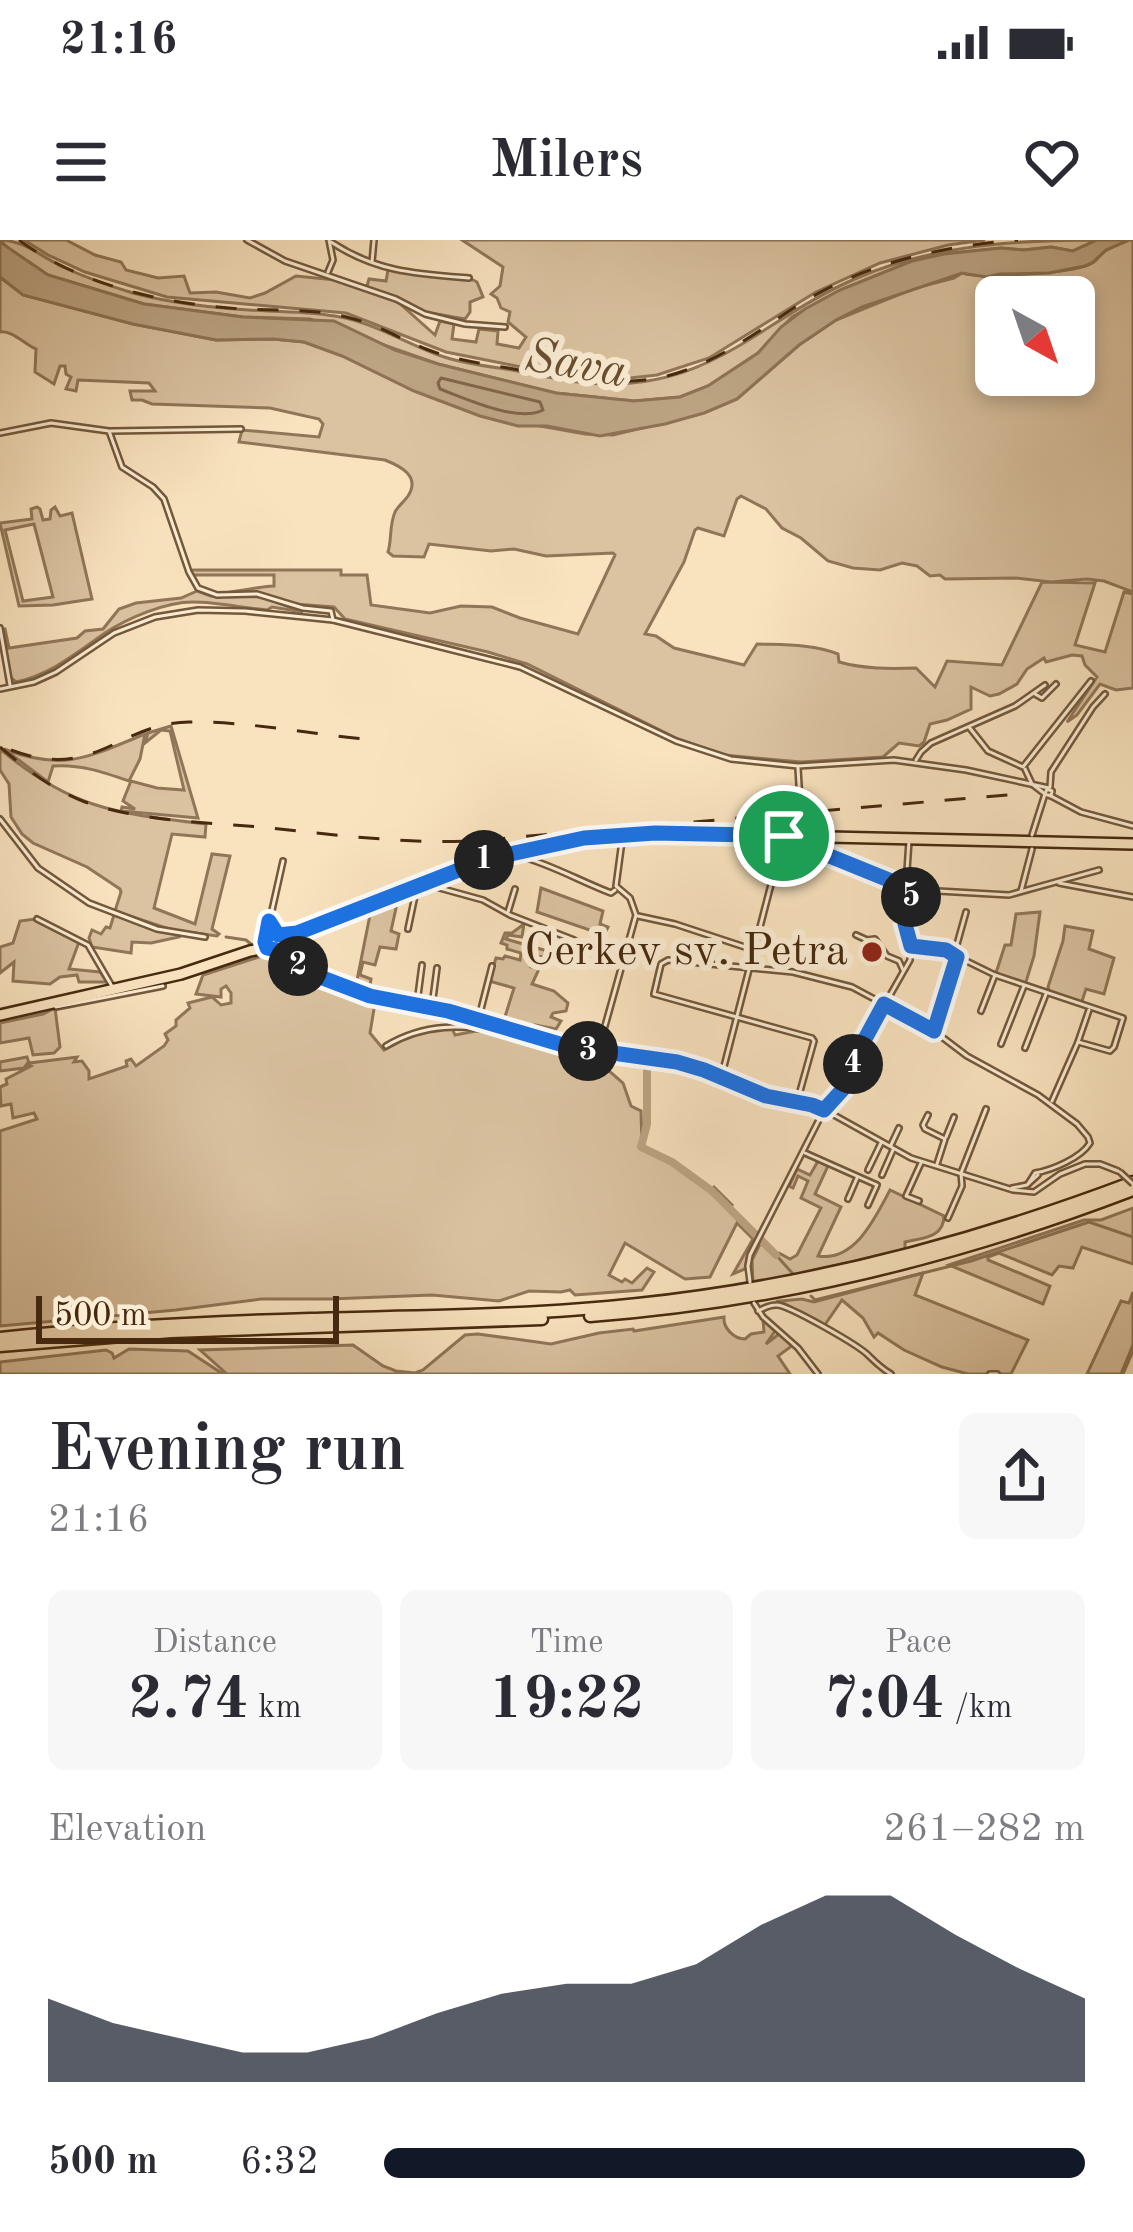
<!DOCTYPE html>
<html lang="en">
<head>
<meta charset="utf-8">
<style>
	:root { --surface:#fff; --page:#f7f7f7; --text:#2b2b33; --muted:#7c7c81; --accent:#111827 }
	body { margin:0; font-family:"Old Standard TT",serif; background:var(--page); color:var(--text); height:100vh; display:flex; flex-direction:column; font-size:45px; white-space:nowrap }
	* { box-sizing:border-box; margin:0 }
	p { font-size:39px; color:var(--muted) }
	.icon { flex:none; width:66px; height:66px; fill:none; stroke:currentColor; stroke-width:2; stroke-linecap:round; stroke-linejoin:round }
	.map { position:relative; height:1134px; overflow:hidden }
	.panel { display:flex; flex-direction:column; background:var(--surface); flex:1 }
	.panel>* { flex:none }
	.needle { width:78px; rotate:140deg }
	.tools { position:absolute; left:975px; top:36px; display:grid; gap:24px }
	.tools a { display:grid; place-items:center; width:120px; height:120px; border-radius:18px; background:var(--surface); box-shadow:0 6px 18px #0003; font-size:60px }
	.scale { position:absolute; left:36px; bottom:30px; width:303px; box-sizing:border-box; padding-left:12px; border:6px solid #46290e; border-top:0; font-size:33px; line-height:42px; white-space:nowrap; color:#46290e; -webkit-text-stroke:9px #fbedd5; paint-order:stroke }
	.pin { position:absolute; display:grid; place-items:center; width:102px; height:102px; color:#fff; margin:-51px; border:6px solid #fff; border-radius:50%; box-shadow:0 3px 12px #0007 }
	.km { position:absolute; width:60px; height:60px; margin:-30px; border-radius:50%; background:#222; color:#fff; font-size:33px; line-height:60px; text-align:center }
	.round { display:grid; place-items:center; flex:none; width:126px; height:126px; border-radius:18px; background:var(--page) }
	.head { display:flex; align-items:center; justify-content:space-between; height:204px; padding:0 48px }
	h1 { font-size:66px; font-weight:600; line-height:90px }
	.stats { display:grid; grid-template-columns:repeat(3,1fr); gap:18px; height:204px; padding:12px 48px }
	.stats div { display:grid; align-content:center; border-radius:18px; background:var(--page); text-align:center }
	.stats b { font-size:60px; font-weight:600 }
	.stats small { font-size:33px; font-weight:400 }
	.stats p { font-size:33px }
	.chart { height:336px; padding:24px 48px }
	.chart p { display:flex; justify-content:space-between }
	.chart svg { width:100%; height:216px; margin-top:12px; fill:var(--accent); opacity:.7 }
	ul { padding:0 48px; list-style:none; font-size:39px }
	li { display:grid; grid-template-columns:192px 144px 1fr; align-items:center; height:90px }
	li i { height:30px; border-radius:15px; background:var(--accent) }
	.status { display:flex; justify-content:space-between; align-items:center; height:84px; padding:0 60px; background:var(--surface); direction:ltr }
	.status svg { height:33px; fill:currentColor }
	header { display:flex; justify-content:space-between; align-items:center; height:156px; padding:0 48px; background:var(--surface); font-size:54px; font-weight:600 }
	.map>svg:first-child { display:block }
</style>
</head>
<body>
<div class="status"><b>21:16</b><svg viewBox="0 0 49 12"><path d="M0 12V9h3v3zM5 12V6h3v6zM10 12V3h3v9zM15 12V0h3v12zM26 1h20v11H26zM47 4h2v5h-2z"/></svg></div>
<header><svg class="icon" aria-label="menu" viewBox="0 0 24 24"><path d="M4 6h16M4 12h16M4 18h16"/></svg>Milers<svg class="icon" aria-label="heart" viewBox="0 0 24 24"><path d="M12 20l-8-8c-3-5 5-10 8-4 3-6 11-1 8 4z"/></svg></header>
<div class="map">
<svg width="1133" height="1134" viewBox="0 0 1133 1134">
	<rect width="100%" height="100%" fill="#f9e3bf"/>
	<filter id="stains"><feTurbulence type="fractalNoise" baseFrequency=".00167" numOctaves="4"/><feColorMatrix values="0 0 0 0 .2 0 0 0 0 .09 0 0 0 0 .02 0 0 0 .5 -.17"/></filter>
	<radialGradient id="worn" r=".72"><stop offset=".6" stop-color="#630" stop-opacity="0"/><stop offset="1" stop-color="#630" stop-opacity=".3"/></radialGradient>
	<g fill="#dbc3a1" stroke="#907658" stroke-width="3" fill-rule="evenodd">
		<path d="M 0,0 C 24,0 43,18 65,28 C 87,38 110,46 133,53 C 178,65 222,69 268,71 C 292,72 316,72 340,77 C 373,83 402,101 433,113 C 458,123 485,126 512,130 C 542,136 572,143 602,144 C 715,147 763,78 857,38 C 934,5 1014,0 1097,0 L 1072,11 L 1051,7 L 1024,10 L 1001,8 L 944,14 L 912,21 L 840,50 L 792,77 L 758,113 L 708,146 L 680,157 L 634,161 L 556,153 L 438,124 L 310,79 L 243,77 L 144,64 L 48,35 L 10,10 Z"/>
		<polygon points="24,0 66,0 95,15 121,22 126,30 158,38 184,36 190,53 216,52 250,58 265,53 296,36 336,40 398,62 435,95 440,81 454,84 452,99 476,102 479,89 498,91 497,104 519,108 526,97 508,82 510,72 501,68 497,58 491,54 500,46 503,27 462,0 985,0 948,5 880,23 816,52 709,118 657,135 621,139 521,127 446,112 346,73 167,57 85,32 48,15"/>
		<path d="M 1129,0 L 1133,0 L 1133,352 L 1104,341 L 1087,339 L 1051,342 L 1015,338 L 945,339 L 940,335 L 930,336 L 917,326 L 902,323 L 880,330 L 853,328 L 828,321 L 801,298 L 782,288 L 766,269 L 741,256 L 737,259 L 724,296 L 698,288 L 695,290 L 684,322 L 645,394 L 656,396 L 674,408 L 744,425 L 757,404 C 784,405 813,404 838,414 L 839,422 C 864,429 890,429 916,428 L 935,447 L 947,421 L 1002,425 L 1042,342 L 1095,343 L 1075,405 L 1105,412 L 1124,352 L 1133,354 L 1133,448 L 1116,450 L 1100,444 L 1077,475 L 1067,482 L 1097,437 L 1085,425 L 1082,416 L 1072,415 L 1046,422 L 1044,418 L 1027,429 L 1017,444 L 999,454 L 990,456 L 971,447 L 971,469 L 947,480 L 930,484 L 924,502 L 919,506 L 899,503 L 883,517 L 801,522 L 724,515 L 678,499 L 527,424 L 488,412 L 345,379 L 334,367 L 295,364 L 258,353 L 226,353 C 242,350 257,347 274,346 L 274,335 L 191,335 L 190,330 L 341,330 L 341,335 L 367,335 L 371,365 L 430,373 L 461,366 L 492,367 L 520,378 L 578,394 L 615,315 L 613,313 L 546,316 L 514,309 L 491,311 L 429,304 L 424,317 L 393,316 L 388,312 C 392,299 389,286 395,272 C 398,266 404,262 408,256 C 421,236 400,226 385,220 L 239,202 L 242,190 L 319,197 L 323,184 L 319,179 L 270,168 L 152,164 L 142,160 L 132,160 L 130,151 L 155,151 L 149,143 L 78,140 L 76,151 L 66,149 L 71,137 L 66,134 L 65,126 L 60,126 L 54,144 L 35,132 L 36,109 C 24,104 12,90 0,92 L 0,37 L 23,55 L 133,84 L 216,100 L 273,99 L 304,102 L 540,186 L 585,194 L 613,195 L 704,173 L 737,159 L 799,105 L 836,80 L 915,48 L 954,38 L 962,33 C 982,39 1067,33 1088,25 C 1100,20 1093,21 1103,13 C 1110,6 1120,3 1129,0 ZM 996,57 L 1074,57 L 1074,135 L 996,135 Z"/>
		<polygon points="388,30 471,39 477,42 483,57 470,62 470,72 465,79 425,72 397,57 359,45 367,46 369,39 386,41"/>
		<path d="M 37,267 L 40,269 L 43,280 L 50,279 L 51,270 L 55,267 L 60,276 L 72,273 L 92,359 L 53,365 L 19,366 L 0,283 L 32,279 L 31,269 ZM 34,284 L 53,357 L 23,361 L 5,290 Z"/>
		<path d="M 197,351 L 211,356 L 263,357 L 303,372 L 272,367 L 267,370 C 243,368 217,362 193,362 C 165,362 128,378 105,393 C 76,413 52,434 16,442 L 10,437 L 3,389 L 5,389 L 9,408 L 77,398 L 85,391 L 103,389 L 119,369 L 136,363 L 181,358 Z"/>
		<polygon points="171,486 198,578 121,571 122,567 135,569 123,561 131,541 157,548 184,550 170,491 161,490 145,503 148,493"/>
		<path d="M 145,494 L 140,519 L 129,541 C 103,532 80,524 53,526 L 48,542 L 4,509 C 65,532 88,517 145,494 Z"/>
		<path d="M 0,509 C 73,570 116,573 206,584 L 205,597 L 172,594 L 154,668 L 195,684 L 212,614 L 230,616 L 212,689 L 219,694 L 217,696 L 172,690 L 115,671 L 121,652 L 120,649 L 87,627 L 33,603 L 22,594 L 11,577 L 9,544 L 0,530 Z"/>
		<polygon points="541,648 603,671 600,684 608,687 604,695 537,672"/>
		<polygon points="398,659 391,691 399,694 396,709 380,707 375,725 363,722 360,735 371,739 369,752 324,735 356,745 371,670"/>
		<polygon points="1040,672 1034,716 1025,745 996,733 1005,705 1011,705 1016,674"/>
		<polygon points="114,675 178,695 179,697 151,703 132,702 131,713 92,707 89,698 92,690 101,694 106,687 110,688"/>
		<polygon points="35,679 79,702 69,729 100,732 107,742 79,742 77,735 60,737 50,744 13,741 14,722 0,733 0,707 13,703 20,681"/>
		<polygon points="524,684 522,697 508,695 506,699 561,715 555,720 534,715 531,727 539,729 532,744 554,751 568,763 566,771 553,773 551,777 561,781 556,789 535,785 532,793 503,783 514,748 489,741 496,718 503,719 505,716 520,720 521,713 507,709 507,705 501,703 505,693 512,693"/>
		<polygon points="1065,686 1093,691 1089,709 1114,718 1104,754 1086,749 1081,764 1050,753 1048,747 1063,701"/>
		<polygon points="262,716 369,760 374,769 370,793 384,810 409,795 451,786 455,795 476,791 519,795 590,814 623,843 631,866 641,871 642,907 672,922 711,950 714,947 732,965 730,967 725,965 757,999 747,1018 745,1029 733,1034 753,999 737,983 710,1037 685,1039 625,1003 609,1035 622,1042 625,1039 632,1043 647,1028 654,1032 642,1050 575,1055 570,1050 561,1052 529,1051 499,1061 432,1055 330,1059 261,1059 176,1070 0,1086 0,891 37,879 34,873 13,878 11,864 1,866 0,847 7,844 6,839 31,826 27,824 24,828 0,831 0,822 27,817 29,823 77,817 74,822 82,821 89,831 89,839 127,826 126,821 131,819 136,826 164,806 168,800 165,794 176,786 176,780 190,768 188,763 212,757 221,765 231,763 231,753 226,746 221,749 221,757 196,754 203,735"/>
		<polygon points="55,768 60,807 54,813 33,815 29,798 0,803 0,783 43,774"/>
		<path d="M 818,921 L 828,926 L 815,954 L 841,967 L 818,1016 C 855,1022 875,978 890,950 L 944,976 C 944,998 922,998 905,1002 L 905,1010 L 753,1044 L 752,1020 L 761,1002 L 773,1014 L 779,1013 L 790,1019 L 797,1015 L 821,968 L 801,958 L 808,941 L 798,936 L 793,948 L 789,946 L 797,929 L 810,935 Z"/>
		<polygon points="1133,968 1133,1024 1082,1007 1073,1028 1059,1026 1052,1035 999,1013 988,1017 988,1020 1050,1046 1043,1064 949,1025 1084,980 1101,980"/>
		<polygon points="923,1033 915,1055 1028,1100 1011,1134 968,1134 942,1127 904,1110 878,1093 874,1097 863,1078 842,1060 824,1086 780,1061 802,1059 814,1062"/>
		<polygon points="1133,1052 1133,1111 1123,1134 1087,1134 1121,1061 1129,1063"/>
		<path d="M 724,1077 C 723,1088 734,1099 745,1099 L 751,1094 L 764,1092 L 763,1080 L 775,1091 L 766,1104 L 779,1094 L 793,1105 L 778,1116 L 790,1134 L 227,1134 L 200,1110 L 353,1105 L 383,1126 L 396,1131 L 415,1133 L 423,1130 L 465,1095 L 478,1094 L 551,1104 L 599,1093 L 633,1089 L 634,1091 Z"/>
		<polygon points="129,1109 188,1111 223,1134 0,1134 0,1122 106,1110 112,1113 114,1118"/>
	</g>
	<polygon fill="#bca483" stroke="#8d7354" stroke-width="3" points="1097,0 1129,0 1106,10 1092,23 1085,26 1049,33 1000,34 986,37 962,33 862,67 836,80 799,105 737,159 704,173 665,184 600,196 547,186 518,186 480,176 414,151 342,116 304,102 273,99 216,100 133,84 23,55 0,37 0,2 48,35 144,64 243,77 334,81 395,110 438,124 556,153 634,161 680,157 708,146 758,113 781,87 805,69 840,50 912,21 944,14 1001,8 1024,10 1051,7 1073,11"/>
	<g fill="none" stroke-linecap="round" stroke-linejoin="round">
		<path stroke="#816648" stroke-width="3" d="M 441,138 L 540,162 L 543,170 C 518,183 467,159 440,149 L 438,143 Z"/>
		<g stroke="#8d7354" stroke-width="3">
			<polyline points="226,697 246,700 252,705"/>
			<polyline points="264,716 355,755 475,781"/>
			<polyline points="776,1015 794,1035"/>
			<polyline points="811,1056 815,1060 971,1021 1089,982 1133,997"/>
			<polyline points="1121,1134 1133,1105"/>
		</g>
		<polyline stroke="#bca483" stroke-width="8" points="519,795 590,814 644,821 647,828 647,884 641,907 672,922 712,951 776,1015"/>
		<g stroke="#73583a" stroke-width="8">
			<g id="street">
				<polyline points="247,0 285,21 396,59 425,74 465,84 505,87"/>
				<path d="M 331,2 C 376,32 417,34 469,38"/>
				<polyline points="372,22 374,0"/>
				<polyline points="328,32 333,20 329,0"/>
				<polyline points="111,191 241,189"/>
				<polyline points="0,193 51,183 109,191 122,227 153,247 164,259 189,332 198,348 217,355 257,354 303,368 331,371 333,380"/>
				<polyline points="0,388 10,445"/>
				<polyline points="0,449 34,442 56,432 114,393 155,377 198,370 245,371 333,380 520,427 676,501 731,519 798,526 894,520 966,530 1049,548"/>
				<polyline points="1035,454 1042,458 1056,444"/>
				<polyline points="969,487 988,511 1023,527 1091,441"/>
				<polyline points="916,520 921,512 931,503 1015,466 1045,445"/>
				<polyline points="798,528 802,596"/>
				<polyline points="1025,529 1032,544 1045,554 1032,595"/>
				<polyline points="1050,547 1051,532 1093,467 1105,454"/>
				<polygon points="1047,549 1052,551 1051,556 1045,554"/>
				<polyline points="1051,556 1081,572 1133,586"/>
				<polyline points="0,579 38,628 89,663 157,689 205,697"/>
				<polyline points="800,601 805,606 906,647 910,651"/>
				<path d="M 520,616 C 552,625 580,641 611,653 L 615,650"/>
				<polyline points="1059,643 1133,657"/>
				<polyline points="425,644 483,660 510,675 574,700"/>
				<polyline points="906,645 909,601"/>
				<polyline points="1021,651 1032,609"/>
				<polyline points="913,652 938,651 1009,655 1099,630"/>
				<polyline points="508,672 515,649"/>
				<polyline points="638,676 675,684 754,710"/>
				<polyline points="37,679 88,705 113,748"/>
				<polyline points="270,683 276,694"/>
				<polyline points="408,689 416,651 427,647"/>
				<polyline points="856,695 867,700 875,699 887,716 899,721 903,730"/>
				<polyline points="266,697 283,621"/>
				<polyline points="911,706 946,711 995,735 1123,778 1114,807 1110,811 1078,802"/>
				<polyline points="276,710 293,724 369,756 448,771 570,807 677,822 766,856 821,867"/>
				<polyline points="954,715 966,672"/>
				<polyline points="417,763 422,725"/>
				<polyline points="432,766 437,728"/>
				<polyline points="56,767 163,746"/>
				<polyline points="981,771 995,735"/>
				<polyline points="479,777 492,726"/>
				<polyline points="935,789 957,718"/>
				<polyline points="1001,804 1024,746"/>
				<path d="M 386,806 C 424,783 463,784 506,793 L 511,791"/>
				<polyline points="1025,808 1046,754"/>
				<polyline points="598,811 636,675 630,658 616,646 622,601"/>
				<polyline points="721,838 783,598"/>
				<polyline points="1052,861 1078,802 1089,770"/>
				<path d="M 797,862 L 814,801 L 812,798 L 654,754 L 661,724 L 668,720 L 793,732 L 852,747 L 934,791 L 967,816 L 1038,855 L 1077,884 L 1088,897 L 1090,903 C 1081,918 1052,930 1035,933 L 1028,944"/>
				<polygon points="825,862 828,866 824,870 821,864"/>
				<polyline points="828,866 843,849 860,808 910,720 911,706 906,684 911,653"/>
				<polyline points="825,870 911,918 1013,950 1034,952 1060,934 1085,924 1100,924 1118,931"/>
				<polyline points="928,875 923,885 925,889 945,899 937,924"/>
				<polyline points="946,897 954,877"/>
				<polyline points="891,905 899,888"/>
				<polyline points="805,913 877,945 868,965"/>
				<polyline points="868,930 881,903"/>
				<polyline points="882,935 893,910"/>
				<polyline points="1012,948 1027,945 1038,935"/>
				<polyline points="848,959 857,938"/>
				<polyline points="919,961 906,956 921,923"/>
				<polyline points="948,978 962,946 961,933 986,869"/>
				<polyline points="750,1042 748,1026 750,1015 823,872"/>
				<polyline points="754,1063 763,1077 798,1108 818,1134"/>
				<path d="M 758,1071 C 764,1068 769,1065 776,1065 C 787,1064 860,1106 869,1116 C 877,1124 881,1128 891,1134"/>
				<polyline points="990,1134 997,1134"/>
			</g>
		</g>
		<g stroke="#46290e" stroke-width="14">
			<g id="primary">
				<circle cx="273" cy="702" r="8"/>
				<path d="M 282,704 L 297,693 C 420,644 519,597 655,593 L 1133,604"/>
				<polyline points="0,775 181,734 250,711 267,708"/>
			</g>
		</g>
		<g stroke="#46290e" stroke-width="15">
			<g id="highway">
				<path d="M 590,1076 C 778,1062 958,1017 1133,950"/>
				<path d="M 0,1098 C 103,1087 206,1082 310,1079 C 419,1076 529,1076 638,1064 C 809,1046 972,1003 1133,942"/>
				<polyline points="0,1106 171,1092 542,1079"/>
			</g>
		</g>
		<use href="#street" stroke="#fbedd5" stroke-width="3"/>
		<use href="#primary" stroke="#f9e3bf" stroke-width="9"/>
		<use href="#highway" stroke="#f9e3bf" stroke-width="10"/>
		<g stroke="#46290e" stroke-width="3" stroke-dasharray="21 21" stroke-linecap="butt">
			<path d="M 19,0 C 81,46 166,64 242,69 C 278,71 315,68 350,78 C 377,84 400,99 426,109 C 454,120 484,124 514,129 C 565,138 616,148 667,136 C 722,122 763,86 810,58 C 874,21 945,6 1018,0"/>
			<path d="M 0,507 C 26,529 53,550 85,562 C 140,581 202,582 259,587 C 330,594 401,604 472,601 L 1018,554"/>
			<path d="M 11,510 C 95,542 118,483 189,482 C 247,481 308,494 366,499"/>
		</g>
		<g stroke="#73583a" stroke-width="8" stroke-linecap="butt">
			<polyline id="street-bridge" points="1120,932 1133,944"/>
		</g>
		<use href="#street-bridge" stroke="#fbedd5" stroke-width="3"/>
	</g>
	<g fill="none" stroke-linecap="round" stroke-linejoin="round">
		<g stroke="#fff" stroke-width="24">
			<polygon id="route" points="655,593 796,596 805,606 906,647 911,652 905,684 911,706 946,710 957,717 934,791 884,764 860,808 843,849 824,870 812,865 766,856 704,830 677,822 570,807 448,771 370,756 320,737 286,720 276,710 267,708 265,702 269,681 278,695 297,693 487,619 584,598"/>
		</g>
		<use href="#route" stroke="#1a73e8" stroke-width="15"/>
	</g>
	<circle fill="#8f2418" stroke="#fbedd5" stroke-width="4.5" cx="872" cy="712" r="12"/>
	<g text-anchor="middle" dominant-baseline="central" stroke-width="12" stroke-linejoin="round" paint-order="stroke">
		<g font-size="45" fill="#46290e" stroke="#fbedd5" text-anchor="end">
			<text x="848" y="712">Cerkev sv. Petra</text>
		</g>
		<g font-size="48" font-style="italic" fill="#694e31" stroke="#fbedd5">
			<text transform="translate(576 125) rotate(10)">Sava</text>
		</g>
	</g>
	<rect width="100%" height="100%" filter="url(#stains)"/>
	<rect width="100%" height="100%" fill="url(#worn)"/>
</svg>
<div class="tools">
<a><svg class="needle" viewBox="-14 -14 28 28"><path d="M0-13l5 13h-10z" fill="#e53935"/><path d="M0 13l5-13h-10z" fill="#7c7c81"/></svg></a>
</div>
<div class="scale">500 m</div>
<div class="pin" style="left:784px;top:596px;background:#1e9e55"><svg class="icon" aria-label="arrive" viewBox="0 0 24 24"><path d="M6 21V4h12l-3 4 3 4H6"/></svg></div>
<b class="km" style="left:484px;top:620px">1</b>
<b class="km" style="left:298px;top:726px">2</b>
<b class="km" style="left:588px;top:811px">3</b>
<b class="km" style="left:853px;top:824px">4</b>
<b class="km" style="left:911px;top:657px">5</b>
</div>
<section class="panel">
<div class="head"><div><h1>Evening run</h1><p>21:16</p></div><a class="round"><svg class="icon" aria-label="share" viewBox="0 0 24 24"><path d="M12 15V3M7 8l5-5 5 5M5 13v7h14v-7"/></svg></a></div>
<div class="stats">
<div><p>Distance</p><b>2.74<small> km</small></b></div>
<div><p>Time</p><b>19:22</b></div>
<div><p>Pace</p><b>7:04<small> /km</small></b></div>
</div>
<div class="chart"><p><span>Elevation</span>261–282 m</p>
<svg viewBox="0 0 160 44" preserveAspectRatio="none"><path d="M0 44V27L10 32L20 35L30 38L40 38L50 35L60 30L70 26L80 24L90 24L100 20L110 12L120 6L130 6L140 14L150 21L160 27V44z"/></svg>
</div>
<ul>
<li><b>500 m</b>6:32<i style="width:100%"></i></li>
</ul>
</section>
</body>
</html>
